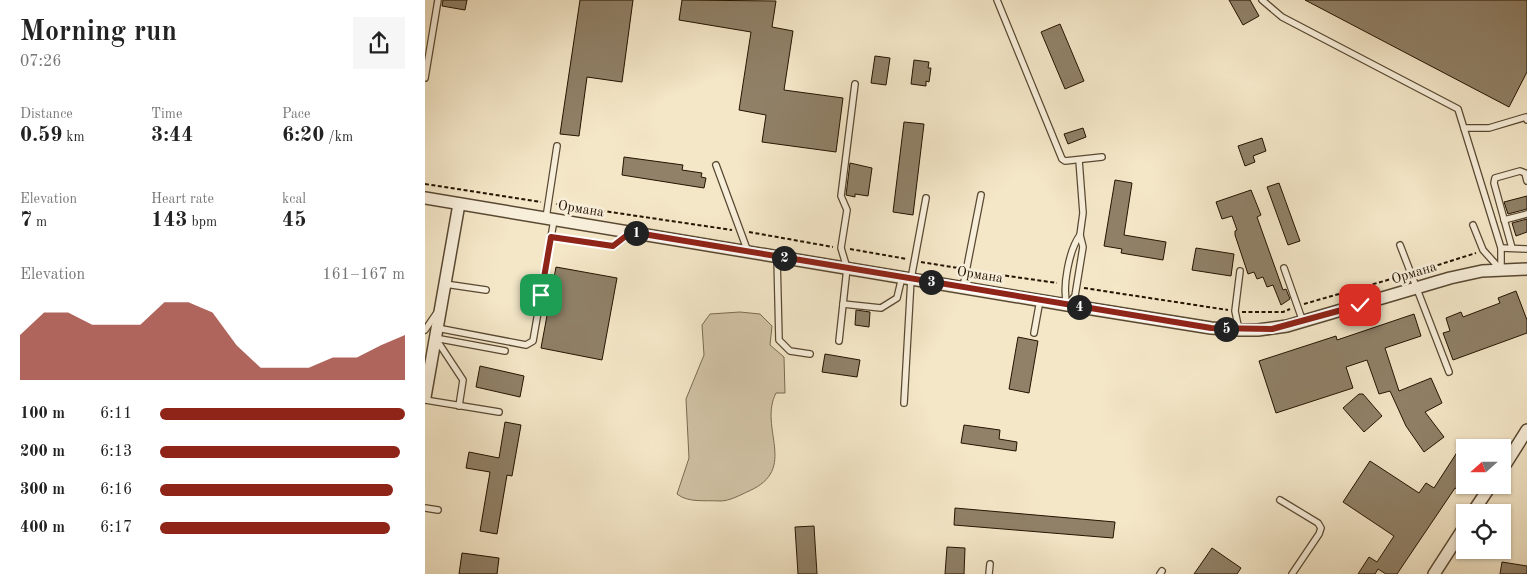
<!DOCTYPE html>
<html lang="en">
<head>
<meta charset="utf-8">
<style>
	:root { --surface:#fff; --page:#f6f6f6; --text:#222; --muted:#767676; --accent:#8f2418 }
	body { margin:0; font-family:"Old Standard TT",serif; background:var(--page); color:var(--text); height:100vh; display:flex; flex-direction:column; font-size:19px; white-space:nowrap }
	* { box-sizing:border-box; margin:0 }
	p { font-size:16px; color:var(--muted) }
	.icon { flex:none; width:28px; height:28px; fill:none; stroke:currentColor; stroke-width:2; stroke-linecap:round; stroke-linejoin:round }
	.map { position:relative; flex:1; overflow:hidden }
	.sheet { display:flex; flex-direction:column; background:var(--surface); width:425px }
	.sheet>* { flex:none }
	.needle { width:32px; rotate:249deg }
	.tools { position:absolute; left:1031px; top:439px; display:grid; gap:10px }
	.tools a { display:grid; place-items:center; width:55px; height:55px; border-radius:0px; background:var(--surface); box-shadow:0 1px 4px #0004; font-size:25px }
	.pin { position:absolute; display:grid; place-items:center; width:42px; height:42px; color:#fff; margin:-21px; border-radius:10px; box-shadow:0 2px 8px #0006 }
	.km { position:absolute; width:25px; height:25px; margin:-12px; border-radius:50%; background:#222; color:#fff; font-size:14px; line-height:25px; text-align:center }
	.round { display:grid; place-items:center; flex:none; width:52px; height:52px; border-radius:0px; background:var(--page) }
	.overview { display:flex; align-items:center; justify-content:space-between; height:85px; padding:0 20px }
	h1 { font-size:28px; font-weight:800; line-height:38px }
	.metrics { display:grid; grid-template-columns:repeat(3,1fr); gap:8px; height:85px; padding:5px 20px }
	.metrics div { display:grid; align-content:center }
	.metrics b { font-size:21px; font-weight:800 }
	.metrics small { font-size:14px; font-weight:400 }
	.metrics p { font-size:14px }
	.chart { height:140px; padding:10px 20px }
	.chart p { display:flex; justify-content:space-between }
	.chart svg { width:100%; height:90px; margin-top:5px; fill:var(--accent); opacity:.7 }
	ul { padding:0 20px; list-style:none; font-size:16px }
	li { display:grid; grid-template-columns:80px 60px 1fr; align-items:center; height:38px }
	li i { height:12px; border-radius:6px; background:var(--accent) }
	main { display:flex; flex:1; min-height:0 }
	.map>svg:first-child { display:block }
</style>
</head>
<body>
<main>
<section class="sheet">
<div class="overview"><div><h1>Morning run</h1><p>07:26</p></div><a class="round"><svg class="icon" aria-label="share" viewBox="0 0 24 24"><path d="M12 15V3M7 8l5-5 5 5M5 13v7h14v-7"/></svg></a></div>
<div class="metrics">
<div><p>Distance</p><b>0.59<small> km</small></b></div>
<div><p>Time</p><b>3:44</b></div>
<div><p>Pace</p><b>6:20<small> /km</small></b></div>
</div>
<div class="metrics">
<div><p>Elevation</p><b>7<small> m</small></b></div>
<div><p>Heart rate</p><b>143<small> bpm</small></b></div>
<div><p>kcal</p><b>45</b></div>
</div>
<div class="chart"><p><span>Elevation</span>161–167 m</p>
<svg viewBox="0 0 160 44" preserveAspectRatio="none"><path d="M0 44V22L10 11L20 11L30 17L40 17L50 17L60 6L70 6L80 11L90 27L100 38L110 38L120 38L130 33L140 33L150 27L160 22V44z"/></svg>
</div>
<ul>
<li><b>100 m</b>6:11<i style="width:100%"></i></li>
<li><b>200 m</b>6:13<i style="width:98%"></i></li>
<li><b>300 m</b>6:16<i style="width:95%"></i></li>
<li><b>400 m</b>6:17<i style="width:94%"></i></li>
</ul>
</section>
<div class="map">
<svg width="1102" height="574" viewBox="0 0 1102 574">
	<rect width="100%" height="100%" fill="#f4e7c8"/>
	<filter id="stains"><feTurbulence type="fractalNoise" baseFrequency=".004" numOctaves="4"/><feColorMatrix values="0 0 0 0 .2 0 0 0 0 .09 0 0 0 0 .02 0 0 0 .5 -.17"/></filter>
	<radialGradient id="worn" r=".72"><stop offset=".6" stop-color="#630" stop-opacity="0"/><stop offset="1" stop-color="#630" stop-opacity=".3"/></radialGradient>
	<path fill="#d1c3a6" stroke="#7a6b53" d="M 315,312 L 335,314 L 347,326 L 345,345 L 359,357 L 360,393 L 351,393 C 333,428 374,469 324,491 C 315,495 305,501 295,501 C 280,500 263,503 252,494 L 264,458 L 261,399 L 279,355 L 277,325 L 285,314 Z"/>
	<g fill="#908168" stroke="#241300">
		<polygon points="18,0 42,0 40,10 17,6"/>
		<polygon points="155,0 208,0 197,82 162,77 154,136 135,134"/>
		<polygon points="257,0 351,1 347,27 368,31 359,90 418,98 411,152 337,142 341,115 314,110 326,32 254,20"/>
		<polygon points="804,0 825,0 834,16 818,25"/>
		<polygon points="880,0 1102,0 1102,72 1084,107"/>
		<polygon points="635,24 659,81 640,89 616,32"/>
		<polygon points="450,56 465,58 461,85 446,83"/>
		<polygon points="489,60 504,62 503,68 506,68 504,82 501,81 501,86 486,84"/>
		<polygon points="479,122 499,124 488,215 468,212"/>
		<polygon points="658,128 661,137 643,144 639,134"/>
		<polygon points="837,138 841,151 828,156 830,162 820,166 813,146"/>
		<polygon points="199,157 258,165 257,170 277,173 276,177 281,178 279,188 197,175"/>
		<polygon points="425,163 447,168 443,196 430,194 430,197 421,195"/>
		<polygon points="690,180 707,183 699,235 741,242 738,260 696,253 697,249 679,246"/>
		<polygon points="854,183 875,241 863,245 842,187"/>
		<polygon points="826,190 836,215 832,217 858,290 861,289 865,299 856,305 848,285 842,287 838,277 832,279 829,272 823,274 810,235 810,231 812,230 807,216 797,219 791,202"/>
		<polygon points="1102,196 1102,209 1083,214 1079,202"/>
		<polygon points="1102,219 1102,232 1091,236 1087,223"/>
		<polygon points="771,248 809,254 806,276 767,270"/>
		<polygon points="131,267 192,278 177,360 116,348"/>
		<polygon points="1091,291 1102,320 1102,333 1028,360 1018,333 1025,331 1021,318 1036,312 1038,317 1075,303 1073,298"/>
		<polygon points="431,310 445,312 444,327 430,325"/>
		<polygon points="989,314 996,336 960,348 974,391 1006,378 1017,403 1000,412 1019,437 999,452 981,426 965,391 954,394 942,360 921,367 928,388 851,413 834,361 911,336 912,340"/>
		<polygon points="593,337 613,341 604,393 584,389"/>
		<polygon points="400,354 435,360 432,377 397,372"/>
		<polygon points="55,366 99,376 95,397 51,387"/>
		<polygon points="934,394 938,394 957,416 939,432 918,408"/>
		<polygon points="80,422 96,425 87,476 82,475 72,534 55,531 65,472 41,468 44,452 74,458"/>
		<polygon points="539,425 575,430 574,439 592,442 591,451 536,443"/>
		<polygon points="1040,440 1040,477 1032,489 1030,488 972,574 961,574 953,569 950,574 933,574 944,557 952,562 969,536 918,502 945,461 994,493 1001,483 1009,488"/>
		<polygon points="530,508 690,522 688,538 529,525"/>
		<polygon points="389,526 392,574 373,574 370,527"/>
		<polygon points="522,547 540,548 539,574 520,574"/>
		<polygon points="787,548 816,568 812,574 769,574"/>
		<polygon points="37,553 74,558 72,574 34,574"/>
		<polygon points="1077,562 1102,566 1102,574 1075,574"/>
	</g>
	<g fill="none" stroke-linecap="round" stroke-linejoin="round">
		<g stroke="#584832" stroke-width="8">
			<g id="service">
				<polyline points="572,0 637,159 640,161 677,157"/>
				<polyline points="837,0 857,17 1033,109 1076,248 1076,270"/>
				<polyline points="0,78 13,0"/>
				<polyline points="1039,128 1064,128 1101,117 1102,120"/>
				<polyline points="291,165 323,252"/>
				<polyline points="121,218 132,146"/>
				<polyline points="1079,220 1102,214"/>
				<polyline points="1048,225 1058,250 1076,270"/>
				<polyline points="126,237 189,246 205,234"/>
				<polyline points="975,245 1024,372"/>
				<polyline points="1076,248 1102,249"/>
				<polyline points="1087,248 1069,183 1070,178 1095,171 1100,173 1102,181"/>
				<polyline points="352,257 354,340 365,351 385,354"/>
				<polyline points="859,268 878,322"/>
				<polyline points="20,284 61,290"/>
				<polyline points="538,287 556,195"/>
				<polyline points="418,304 456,308 472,298 477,277"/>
				<polyline points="642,305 650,296 658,247 655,235 658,213 654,160"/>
				<path d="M 642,305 C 637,287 644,250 655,235"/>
				<polyline points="12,328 101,345 108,341 129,220"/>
				<polyline points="0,330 11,314"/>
				<polyline points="814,330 810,311 815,271"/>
				<polyline points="609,333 615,300"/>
				<polyline points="10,338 80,351"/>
				<polyline points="11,339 38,380 34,406"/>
				<polyline points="414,341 422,268 416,248 422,210 416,196 430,84"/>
				<polyline points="0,400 74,412"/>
				<polyline points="479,403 486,279 501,198"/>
				<polyline points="855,500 893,523 896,528 894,534 867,574"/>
				<polyline points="0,508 13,510"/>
				<polyline points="564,574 565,564"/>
				<polyline points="735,574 737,571"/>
			</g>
		</g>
		<g stroke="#584832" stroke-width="14">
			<g id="minor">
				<polyline points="0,198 642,305 786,328 814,330 833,330 862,326 1025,278 1057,271 1102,269"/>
				<polyline points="0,397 34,204"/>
				<polyline points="1078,468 1102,430"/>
				<polyline points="1048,512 1066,485"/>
				<polyline points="1009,574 1040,526"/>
			</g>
		</g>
		<g stroke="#241300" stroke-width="2" stroke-dasharray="4 2.5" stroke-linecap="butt">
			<polyline points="0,184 116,202"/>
			<polyline points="131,204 307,230"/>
			<polyline points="324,232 408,247"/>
			<polyline points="425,249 482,259"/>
			<polyline points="496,262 533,268"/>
			<polyline points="548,271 632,283"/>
			<polyline points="994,271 1051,253"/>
			<polyline points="659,288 803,310"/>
			<polyline points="879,304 980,275"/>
			<polyline points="817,312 858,312 865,309"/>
		</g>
		<use href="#service" stroke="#f8efdb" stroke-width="5.5"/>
		<use href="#minor" stroke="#f8efdb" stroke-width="11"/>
	</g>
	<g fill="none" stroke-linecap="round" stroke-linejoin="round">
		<g stroke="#fff" stroke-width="10">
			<polyline id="route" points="116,295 126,237 188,246 206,232 786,328 847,329 935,305"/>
		</g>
		<use href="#route" stroke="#8f2418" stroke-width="6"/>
	</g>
	<g text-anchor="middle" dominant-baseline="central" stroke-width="5" stroke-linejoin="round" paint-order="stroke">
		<g font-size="14" fill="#241300" stroke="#f8efdb">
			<text transform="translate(156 209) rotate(9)">Ормана</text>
			<text transform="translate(989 273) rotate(-17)">Ормана</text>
			<text transform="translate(555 275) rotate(9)">Ормана</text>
		</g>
	</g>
	<rect width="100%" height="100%" filter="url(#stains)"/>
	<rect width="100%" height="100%" fill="url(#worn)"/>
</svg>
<div class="tools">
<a><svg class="needle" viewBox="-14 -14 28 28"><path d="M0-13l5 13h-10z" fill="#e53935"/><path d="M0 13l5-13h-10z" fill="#767676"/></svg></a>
<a><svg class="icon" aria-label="locate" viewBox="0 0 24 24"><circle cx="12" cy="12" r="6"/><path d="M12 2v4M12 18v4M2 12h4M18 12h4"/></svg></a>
</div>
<div class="pin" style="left:116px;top:295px;background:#1e9e55"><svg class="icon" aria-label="arrive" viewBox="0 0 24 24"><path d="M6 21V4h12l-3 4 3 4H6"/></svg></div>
<div class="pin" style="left:935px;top:305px;background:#d93025"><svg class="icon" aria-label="check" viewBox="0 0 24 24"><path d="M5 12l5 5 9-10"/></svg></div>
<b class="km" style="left:211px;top:233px">1</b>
<b class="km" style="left:359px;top:258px">2</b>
<b class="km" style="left:506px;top:282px">3</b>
<b class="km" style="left:654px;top:307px">4</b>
<b class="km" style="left:801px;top:329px">5</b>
</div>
</main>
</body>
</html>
